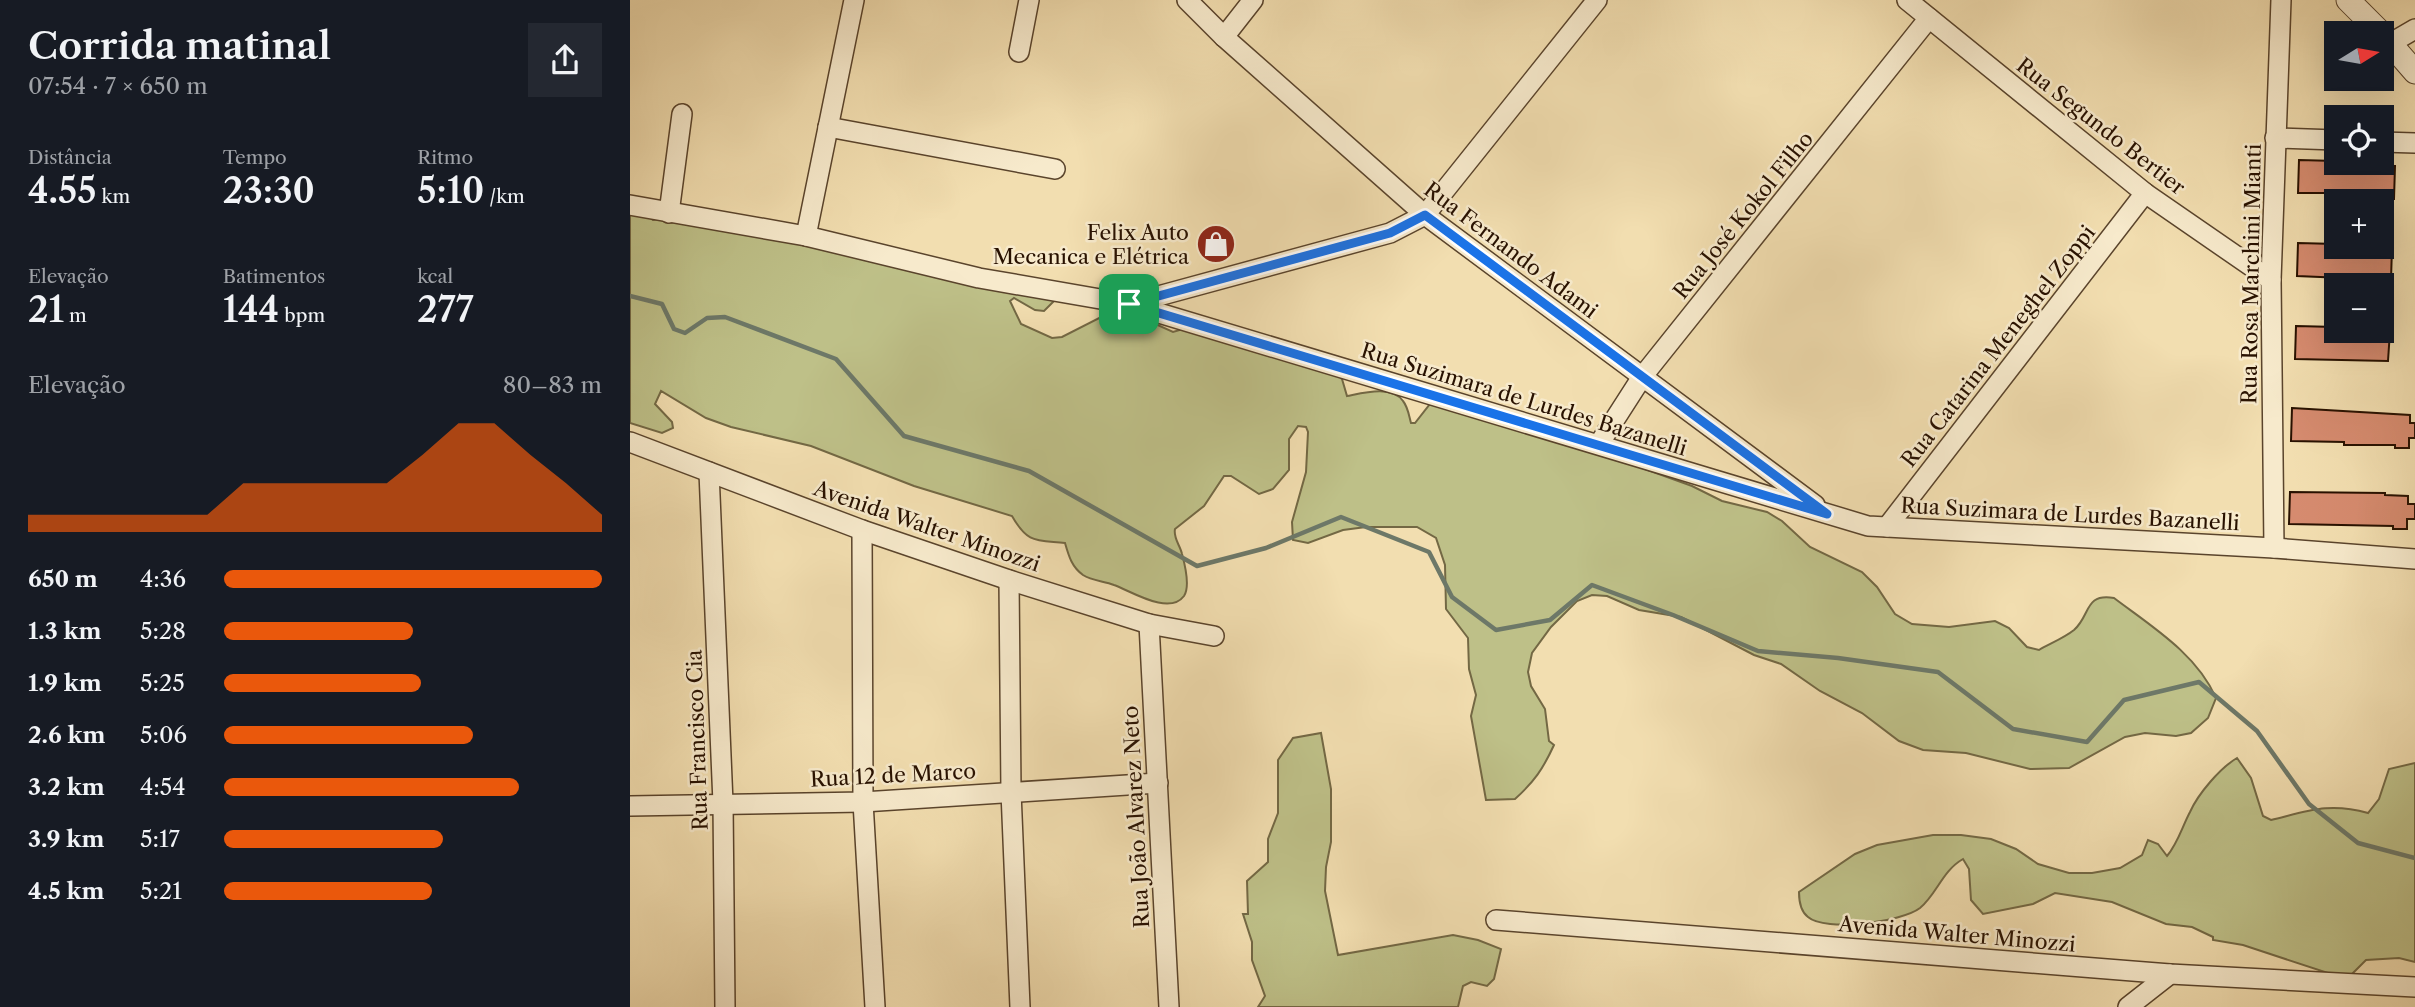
<!DOCTYPE html>
<html lang="pt">
<head>
<meta charset="utf-8">
<style>
	:root { --surface:#171b24; --page:#242831; --text:#f1f3f6; --muted:#9ea1a6; --accent:#ea580c }
	body { margin:0; font-family:"Libre Caslon Text",serif; background:var(--page); color:var(--text); height:100vh; display:flex; flex-direction:column; font-size:26px; white-space:nowrap }
	* { box-sizing:border-box; margin:0 }
	p { font-size:23px; color:var(--muted) }
	.icon { flex:none; width:38px; height:38px; fill:none; stroke:currentColor; stroke-width:2; stroke-linecap:round; stroke-linejoin:round }
	.map { position:relative; flex:1; overflow:hidden }
	.sheet { display:flex; flex-direction:column; background:var(--surface); width:630px }
	.sheet>* { flex:none }
	.needle { width:46px; rotate:79deg }
	.controls { position:absolute; left:1694px; top:21px; display:grid; gap:14px }
	.controls a { display:grid; place-items:center; width:70px; height:70px; border-radius:0px; background:var(--surface); box-shadow:0 7px 28px #0002; font-size:35px }
	.pin { position:absolute; display:grid; place-items:center; width:60px; height:60px; color:#fff; margin:-30px; border-radius:14px; box-shadow:0 4px 10px #0006 }
	.round { display:grid; place-items:center; flex:none; width:74px; height:74px; border-radius:0px; background:var(--page) }
	.headline { display:flex; align-items:center; justify-content:space-between; height:119px; padding:0 28px }
	h1 { font-size:38px; font-weight:600; line-height:52px }
	.metrics { display:grid; grid-template-columns:repeat(3,1fr); gap:10px; height:119px; padding:7px 28px }
	.metrics div { display:grid; align-content:center }
	.metrics b { font-size:35px; font-weight:600 }
	.metrics small { font-size:19px; font-weight:400 }
	.metrics p { font-size:19px }
	.chart { height:196px; padding:14px 28px }
	.chart p { display:flex; justify-content:space-between }
	.chart svg { width:100%; height:126px; margin-top:7px; fill:var(--accent); opacity:.7 }
	ul { padding:0 28px; list-style:none; font-size:23px }
	li { display:grid; grid-template-columns:112px 84px 1fr; align-items:center; height:52px }
	li i { height:18px; border-radius:9px; background:var(--accent) }
	main { display:flex; flex:1; min-height:0 }
	.map>svg:first-child { display:block }
</style>
</head>
<body>
<main>
<section class="sheet">
<div class="headline"><div><h1>Corrida matinal</h1><p>07:54 · 7 × 650 m</p></div><a class="round"><svg class="icon" aria-label="share" viewBox="0 0 24 24"><path d="M12 15V3M7 8l5-5 5 5M5 13v7h14v-7"/></svg></a></div>
<div class="metrics">
<div><p>Distância</p><b>4.55<small> km</small></b></div>
<div><p>Tempo</p><b>23:30</b></div>
<div><p>Ritmo</p><b>5:10<small> /km</small></b></div>
</div>
<div class="metrics">
<div><p>Elevação</p><b>21<small> m</small></b></div>
<div><p>Batimentos</p><b>144<small> bpm</small></b></div>
<div><p>kcal</p><b>277</b></div>
</div>
<div class="chart"><p><span>Elevação</span>80–83 m</p>
<svg viewBox="0 0 160 44" preserveAspectRatio="none"><path d="M0 44V38L10 38L20 38L30 38L40 38L50 38L60 27L70 27L80 27L90 27L100 27L110 17L120 6L130 6L140 17L150 27L160 38V44z"/></svg>
</div>
<ul>
<li><b>650 m</b>4:36<i style="width:100%"></i></li>
<li><b>1.3 km</b>5:28<i style="width:50%"></i></li>
<li><b>1.9 km</b>5:25<i style="width:52%"></i></li>
<li><b>2.6 km</b>5:06<i style="width:66%"></i></li>
<li><b>3.2 km</b>4:54<i style="width:78%"></i></li>
<li><b>3.9 km</b>5:17<i style="width:58%"></i></li>
<li><b>4.5 km</b>5:21<i style="width:55%"></i></li>
</ul>
</section>
<div class="map">
<svg width="1785" height="1007" viewBox="0 0 1785 1007">
	<rect width="100%" height="100%" fill="#f2deb0"/>
	<filter id="stains"><feTurbulence type="fractalNoise" baseFrequency=".00286" numOctaves="4"/><feColorMatrix values="0 0 0 0 .2 0 0 0 0 .09 0 0 0 0 .02 0 0 0 .5 -.17"/></filter>
	<radialGradient id="worn" r=".72"><stop offset=".6" stop-color="#630" stop-opacity="0"/><stop offset="1" stop-color="#630" stop-opacity=".3"/></radialGradient>
	<g fill="#bec088" stroke="#736844" stroke-width="2">
		<path d="M 7,207 L 23,220 L 55,215 L 430,295 L 414,311 L 405,310 L 384,298 L 380,301 L 391,324 L 422,338 L 432,337 L 477,314 L 510,317 L 543,332 L 570,324 L 705,372 L 712,379 L 717,396 C 733,393 762,385 773,401 C 778,407 779,416 781,423 L 785,423 L 800,404 L 1004,465 L 1062,486 L 1092,501 L 1137,512 L 1152,521 L 1180,547 L 1232,572 L 1247,587 L 1265,614 L 1282,624 L 1319,627 L 1365,621 L 1379,628 L 1397,647 L 1409,650 C 1419,644 1434,638 1444,630 C 1461,615 1454,593 1484,598 C 1521,626 1567,654 1586,698 L 1578,718 L 1561,733 L 1546,736 L 1515,733 L 1495,737 L 1439,768 L 1400,769 L 1336,753 L 1293,750 L 1269,741 L 1232,713 L 1190,691 L 1151,664 L 1124,655 L 1051,617 L 1009,610 L 977,596 L 962,595 L 947,601 L 921,627 L 902,653 L 898,672 L 901,686 L 915,709 L 919,741 L 924,745 C 913,769 904,782 885,799 L 856,800 L 841,716 L 846,695 L 839,669 L 838,638 L 816,609 L 815,565 L 806,538 L 787,527 L 736,527 L 713,530 L 678,543 L 663,540 L 662,522 L 676,472 L 678,432 L 676,427 L 668,426 L 659,439 L 659,470 L 643,489 L 629,494 L 601,476 L 594,476 L 574,506 L 545,529 C 543,538 550,545 552,554 C 555,565 560,587 554,596 C 539,616 501,591 484,585 C 474,581 462,581 453,575 C 442,567 439,557 435,543 C 406,540 398,544 382,516 L 284,486 L 181,446 L 101,427 L 76,418 L 31,391 L 25,404 L 42,422 L 43,428 L 32,433 L 0,423 L 0,208 Z"/>
		<polygon points="691,733 701,789 701,842 696,867 695,891 708,955 823,935 848,940 871,949 864,979 857,986 841,982 833,986 828,1007 628,1007 635,996 622,960 622,942 613,914 618,914 617,881 638,862 638,839 648,813 648,760 663,738"/>
		<path d="M 1607,758 L 1621,778 L 1633,816 L 1641,820 C 1678,811 1699,802 1738,813 L 1749,799 L 1759,769 L 1785,763 L 1785,962 L 1769,958 L 1736,960 L 1721,975 L 1707,976 L 1613,945 L 1583,940 L 1583,937 L 1562,927 L 1536,924 L 1482,902 L 1425,893 L 1403,904 L 1353,914 L 1341,900 L 1339,869 L 1333,859 C 1312,871 1307,894 1290,908 C 1272,922 1195,932 1178,917 C 1170,911 1169,901 1169,892 L 1225,854 L 1247,845 L 1303,835 L 1331,835 L 1361,839 L 1386,849 L 1408,864 L 1439,873 L 1462,873 L 1490,868 L 1512,855 L 1518,840 L 1528,844 L 1537,856 C 1548,843 1552,827 1560,812 C 1568,794 1590,768 1607,758 Z"/>
	</g>
	<g fill="none" stroke-linecap="round" stroke-linejoin="round">
		<polyline stroke="#6d7868" stroke-width="4.5" points="0,296 32,304 44,329 55,333 77,318 95,317 206,359 274,436 399,471 567,566 636,548 711,517 799,552 822,597 866,630 920,620 962,585 1043,615 1128,651 1208,658 1308,672 1383,729 1457,742 1494,700 1569,682 1627,731 1679,804 1728,843 1785,858"/>
	</g>
	<g fill="#d68b6f" stroke="#281100" stroke-width="2">
		<polygon points="1669,160 1706,161 1712,165 1765,166 1764,199 1721,198 1722,193 1668,193"/>
		<polygon points="1668,243 1706,244 1706,247 1762,247 1761,280 1667,276"/>
		<polygon points="1666,326 1706,327 1706,331 1760,331 1758,361 1665,359"/>
		<polygon points="1662,408 1780,415 1780,423 1785,423 1785,438 1779,438 1779,448 1765,448 1765,445 1714,445 1714,442 1661,441"/>
		<polygon points="1660,492 1755,493 1755,495 1778,496 1778,504 1785,504 1785,519 1777,519 1777,529 1763,529 1763,526 1659,524"/>
	</g>
	<g fill="none" stroke-linecap="round" stroke-linejoin="round">
		<g stroke="#5a442c" stroke-width="22">
			<g id="minor">
				<polyline points="557,0 594,37 795,215 1185,505"/>
				<polyline points="1277,0 1515,193 1641,280"/>
				<polyline points="594,37 623,0"/>
				<polyline points="1761,43 1785,29"/>
				<polyline points="389,52 399,0"/>
				<polyline points="198,127 425,169"/>
				<polyline points="1645,138 1706,140"/>
				<polyline points="1752,142 1785,143"/>
				<polyline points="0,205 176,236 349,278 499,304 1238,526 1644,548 1785,559"/>
				<polyline points="39,213 52,114"/>
				<polyline points="176,236 224,0"/>
				<polyline points="499,304 760,233 795,215 967,0"/>
				<polyline points="0,442 232,530 379,580 519,624 584,636"/>
				<polyline points="969,444 1012,377 1299,18"/>
				<polyline points="79,472 93,803 95,1007"/>
				<polyline points="1257,527 1515,193"/>
				<polyline points="232,530 233,802 245,1007"/>
				<polyline points="1644,548 1641,280 1651,0"/>
				<polyline points="379,580 381,792 390,1007"/>
				<polyline points="519,624 539,1007"/>
				<polyline points="0,806 233,802 528,783"/>
				<polyline points="866,920 1540,974 1785,987"/>
				<polyline points="1498,1007 1540,974"/>
			</g>
		</g>
		<g stroke="#5a442c" stroke-width="25">
			<g id="tertiary">
				<polyline points="1718,0 1751,33"/>
				<polyline points="1752,34 1785,72"/>
			</g>
		</g>
		<use href="#minor" stroke="#f7eacc" stroke-width="19"/>
		<use href="#tertiary" stroke="#f7eacc" stroke-width="23"/>
	</g>
	<g fill="none" stroke-linecap="round" stroke-linejoin="round">
		<g stroke="#fff" stroke-width="14">
			<polygon id="route" points="795,215 1197,514 499,304 760,233"/>
		</g>
		<use href="#route" stroke="#1a73e8" stroke-width="9"/>
	</g>
	<defs>
		<g id="shop-disc" transform="scale(2.0125)"><circle r="9.5" fill="#8f2418" stroke="#f7eacc"/><path d="M-5-2.5h2.3a2.7 3.5 0 0 1 5.4 0H5L5.5 6h-11ZM-1.5-2.5h3a1.5 2.3 0 0 0-3 0Z" fill="#fff"/></g>
	</defs>
	<g fill-rule="evenodd">
		<use href="#shop-disc" x="586" y="244"/>
	</g>
	<g text-anchor="middle" dominant-baseline="central" stroke-width="5" stroke-linejoin="round" paint-order="stroke">
		<g font-size="21" fill="#281100" stroke="#f7eacc">
			<text transform="translate(1471 126) rotate(38)">Rua Segundo Bertier</text>
			<text transform="translate(1113 215) rotate(-51)">Rua José Kokol Filho</text>
			<text transform="translate(881 250) rotate(37)">Rua Fernando Adami</text>
			<text transform="translate(1621 274) rotate(-89)">Rua Rosa Marchini Mianti</text>
			<text transform="translate(1368 346) rotate(-52)">Rua Catarina Meneghel Zoppi</text>
			<text transform="translate(894 399) rotate(17)">Rua Suzimara de Lurdes Bazanelli</text>
			<text transform="translate(1440 514) rotate(3)">Rua Suzimara de Lurdes Bazanelli</text>
			<text transform="translate(297 526) rotate(19)">Avenida Walter Minozzi</text>
			<text transform="translate(67 740) rotate(-92)">Rua Francisco Cia</text>
			<text transform="translate(263 775) rotate(-3)">Rua 12 de Marco</text>
			<text transform="translate(506 817) rotate(-93)">Rua João Alvarez Neto</text>
			<text transform="translate(1327 934) rotate(5)">Avenida Walter Minozzi</text>
		</g>
		<g font-size="21" fill="#281100" stroke="#f7eacc" text-anchor="end">
			<text x="559" y="232">Felix Auto<tspan x="559" dy="24">Mecanica e Elétrica</tspan></text>
		</g>
	</g>
	<rect width="100%" height="100%" filter="url(#stains)"/>
	<rect width="100%" height="100%" fill="url(#worn)"/>
</svg>
<div class="controls">
<a><svg class="needle" viewBox="-14 -14 28 28"><path d="M0-13l5 13h-10z" fill="#e53935"/><path d="M0 13l5-13h-10z" fill="#9ea1a6"/></svg></a>
<a><svg class="icon" aria-label="locate" viewBox="0 0 24 24"><circle cx="12" cy="12" r="6"/><path d="M12 2v4M12 18v4M2 12h4M18 12h4"/></svg></a>
<a>+</a>
<a>−</a>
</div>
<div class="pin" style="left:499px;top:304px;background:#1e9e55"><svg class="icon" aria-label="arrive" viewBox="0 0 24 24"><path d="M6 21V4h12l-3 4 3 4H6"/></svg></div>
</div>
</main>
</body>
</html>
